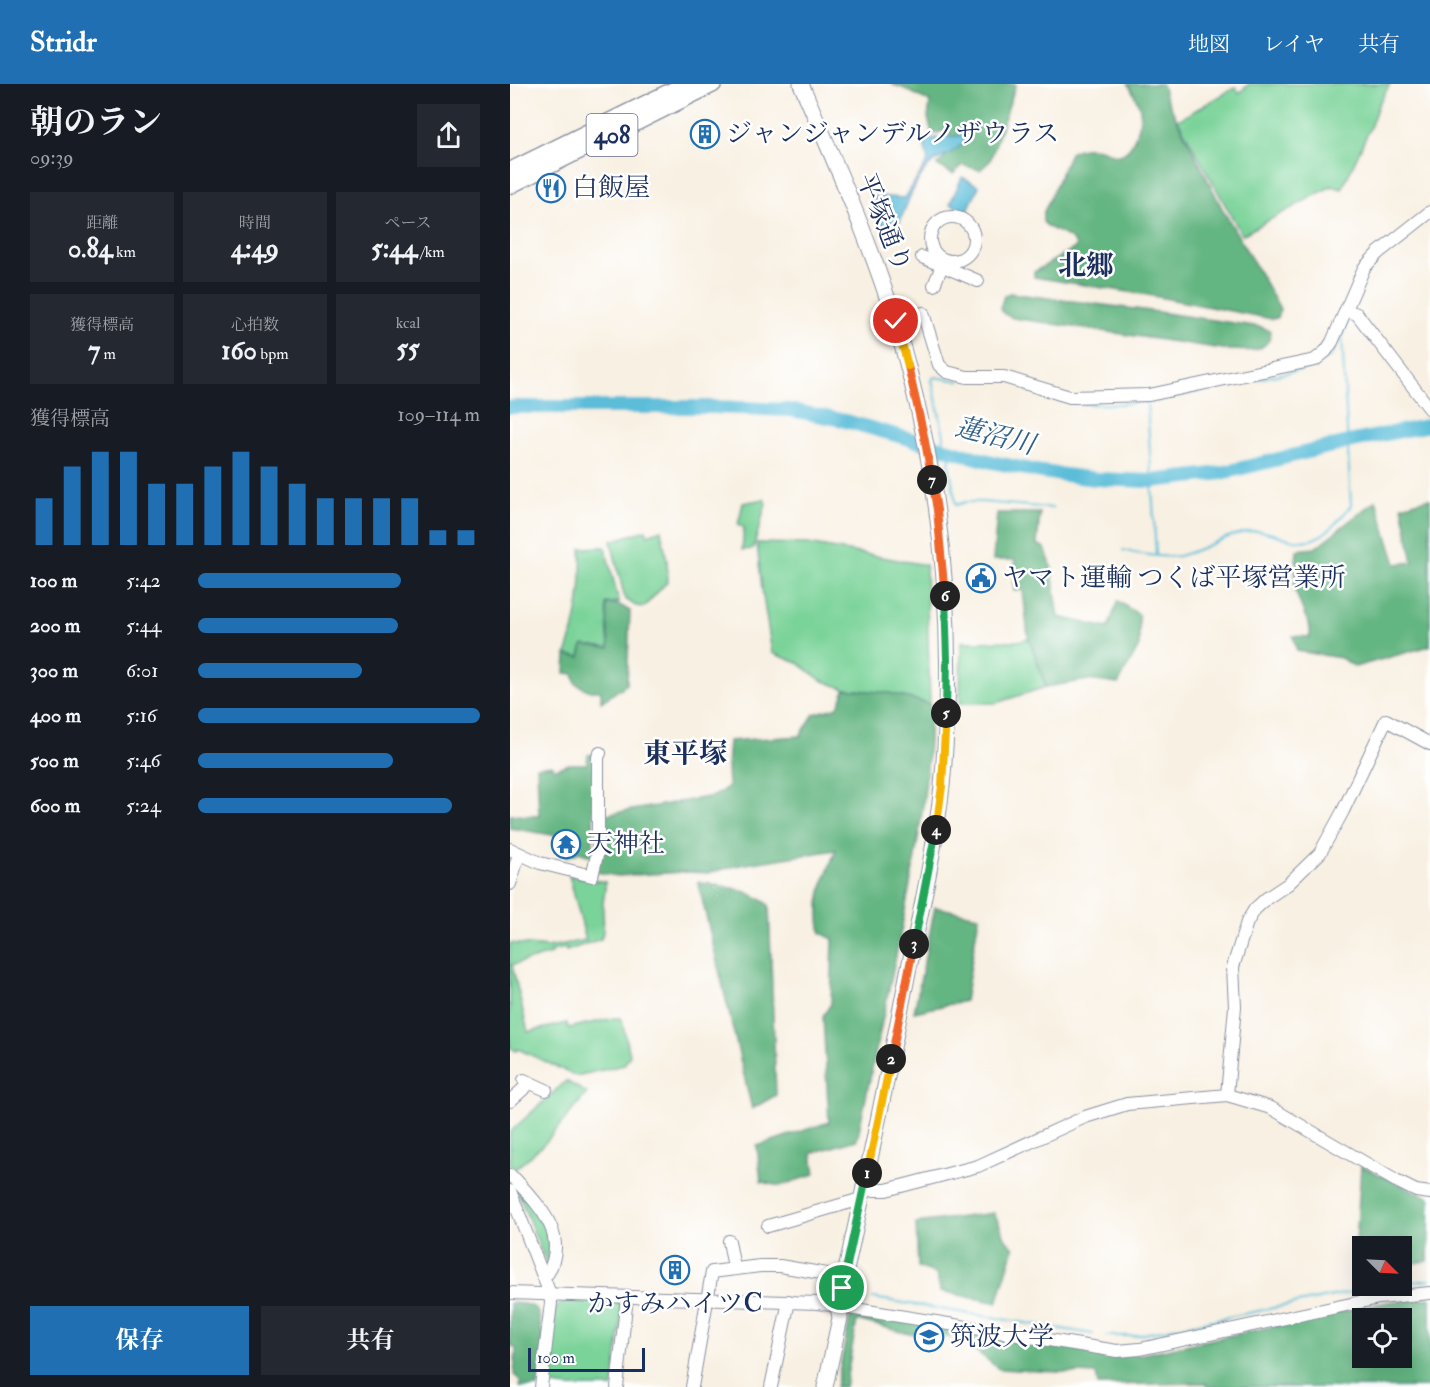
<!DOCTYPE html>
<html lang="ja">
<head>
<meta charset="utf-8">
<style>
	:root { --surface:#171b24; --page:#242831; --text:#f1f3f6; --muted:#9ea1a6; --accent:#1f6fb2 }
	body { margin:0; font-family:"IM FELL Double Pica","Noto Serif JP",serif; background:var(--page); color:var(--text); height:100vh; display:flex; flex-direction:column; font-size:22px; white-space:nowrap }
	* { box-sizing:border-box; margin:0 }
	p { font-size:20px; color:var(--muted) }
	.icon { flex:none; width:33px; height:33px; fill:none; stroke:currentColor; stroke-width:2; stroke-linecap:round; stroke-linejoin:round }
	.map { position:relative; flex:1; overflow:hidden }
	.drawer { display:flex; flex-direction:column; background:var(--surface); width:510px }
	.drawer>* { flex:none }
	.needle { width:39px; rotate:114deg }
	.controls { position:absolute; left:842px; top:1152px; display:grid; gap:12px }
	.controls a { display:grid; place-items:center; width:60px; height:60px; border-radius:0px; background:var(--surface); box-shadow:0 6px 24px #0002; font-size:30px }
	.scale { position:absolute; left:18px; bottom:15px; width:117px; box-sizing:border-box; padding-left:6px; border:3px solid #1b2f5e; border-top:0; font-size:16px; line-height:21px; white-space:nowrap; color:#1b2f5e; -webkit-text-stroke:4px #fff; paint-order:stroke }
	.pin { position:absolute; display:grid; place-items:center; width:51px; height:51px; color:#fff; margin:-26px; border:3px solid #fff; border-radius:50%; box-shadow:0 2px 6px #0007 }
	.km { position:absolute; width:30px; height:30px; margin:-15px; border-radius:50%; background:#222; color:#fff; font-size:16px; line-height:30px; text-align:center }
	.round { display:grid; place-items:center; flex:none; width:63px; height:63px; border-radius:0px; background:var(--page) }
	.head { display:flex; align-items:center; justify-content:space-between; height:102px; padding:0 30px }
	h1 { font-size:33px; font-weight:700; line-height:45px }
	.metrics { display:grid; grid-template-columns:repeat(3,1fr); gap:9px; height:102px; padding:6px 30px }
	.metrics div { display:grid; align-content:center; border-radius:0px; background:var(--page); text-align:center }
	.metrics b { font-size:26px; font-weight:700 }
	.metrics small { font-size:16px; font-weight:400 }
	.metrics p { font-size:16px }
	.chart { height:168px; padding:12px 30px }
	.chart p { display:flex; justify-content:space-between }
	.chart svg { width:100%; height:108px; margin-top:6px; stroke:var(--accent); stroke-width:6 }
	.button { display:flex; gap:12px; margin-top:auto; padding:12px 30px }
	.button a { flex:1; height:69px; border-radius:0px; background:var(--accent); color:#fff; font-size:24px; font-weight:700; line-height:69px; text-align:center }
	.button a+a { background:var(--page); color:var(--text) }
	ul { padding:0 30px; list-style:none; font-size:20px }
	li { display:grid; grid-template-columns:96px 72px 1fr; align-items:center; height:45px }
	li i { height:15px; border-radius:8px; background:var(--accent) }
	header { display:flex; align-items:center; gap:36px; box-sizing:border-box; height:84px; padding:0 30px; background:var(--accent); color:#fff }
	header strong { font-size:28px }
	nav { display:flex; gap:33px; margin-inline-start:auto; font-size:21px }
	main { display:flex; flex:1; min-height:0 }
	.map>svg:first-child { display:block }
</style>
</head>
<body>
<header>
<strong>Stridr</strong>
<nav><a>地図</a><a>レイヤ</a><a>共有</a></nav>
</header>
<main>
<section class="drawer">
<div class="head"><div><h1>朝のラン</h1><p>09:39</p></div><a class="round"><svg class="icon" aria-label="share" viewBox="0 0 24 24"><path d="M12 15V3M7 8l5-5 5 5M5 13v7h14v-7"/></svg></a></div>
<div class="metrics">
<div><p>距離</p><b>0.84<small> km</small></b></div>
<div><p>時間</p><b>4:49</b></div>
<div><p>ペース</p><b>5:44<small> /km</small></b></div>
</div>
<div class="metrics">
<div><p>獲得標高</p><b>7<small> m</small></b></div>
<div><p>心拍数</p><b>160<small> bpm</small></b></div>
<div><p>kcal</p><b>55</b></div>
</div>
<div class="chart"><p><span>獲得標高</span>109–114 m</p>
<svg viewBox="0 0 160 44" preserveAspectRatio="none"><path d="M5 44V25M15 44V12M25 44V6M35 44V6M45 44V19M55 44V19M65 44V12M75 44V6M85 44V12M95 44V19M105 44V25M115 44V25M125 44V25M135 44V25M145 44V38M155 44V38"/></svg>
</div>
<ul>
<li><b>100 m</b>5:42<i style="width:72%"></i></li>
<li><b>200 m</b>5:44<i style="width:71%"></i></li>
<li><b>300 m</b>6:01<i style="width:58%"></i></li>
<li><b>400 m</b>5:16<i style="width:100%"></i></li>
<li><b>500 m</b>5:46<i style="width:69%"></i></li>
<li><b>600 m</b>5:24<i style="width:90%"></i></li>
</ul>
<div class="button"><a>保存</a><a>共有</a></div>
</section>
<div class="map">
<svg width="920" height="1303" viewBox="0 0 920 1303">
	<rect width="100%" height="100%" fill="#fff"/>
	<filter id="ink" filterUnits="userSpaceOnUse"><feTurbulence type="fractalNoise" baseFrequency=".0167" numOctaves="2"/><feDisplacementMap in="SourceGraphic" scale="12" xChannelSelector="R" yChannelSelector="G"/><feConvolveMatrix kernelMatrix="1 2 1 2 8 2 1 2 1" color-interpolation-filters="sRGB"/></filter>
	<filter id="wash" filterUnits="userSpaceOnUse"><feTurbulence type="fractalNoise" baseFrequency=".008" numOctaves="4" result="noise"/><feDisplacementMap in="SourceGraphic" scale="24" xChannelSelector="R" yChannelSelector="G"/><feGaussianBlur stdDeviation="1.35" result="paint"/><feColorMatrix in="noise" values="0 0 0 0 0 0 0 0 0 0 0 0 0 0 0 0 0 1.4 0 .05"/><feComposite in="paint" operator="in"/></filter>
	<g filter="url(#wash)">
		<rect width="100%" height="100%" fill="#f8f0e2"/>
		<g fill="#7ad399" stroke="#4a817c" stroke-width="1.5">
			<polygon points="739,0 880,0 868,21 860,44 832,105 822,102 732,151 668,36 726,3 729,9"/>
			<polygon points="254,415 256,420 243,465 232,466 234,443 228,441 233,419"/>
			<polygon points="136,446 138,451 151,446 157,476 158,497 134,523 126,522 115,515 101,457"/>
			<polygon points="247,459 298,460 416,481 420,620 379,609 335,605 311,596 288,579 262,569 252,506"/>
			<path d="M 95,463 L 109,518 L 96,519 L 99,564 L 73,561 L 70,573 L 56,571 C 68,536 73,502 71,464 Z"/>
			<polygon points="519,554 536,603 486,619 450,619 451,558 508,557"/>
			<path d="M 59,791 L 95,798 C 96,805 94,811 93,819 C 92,832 96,842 91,855 L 56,867 L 55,864 L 41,867 L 41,870 L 2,881 L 18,948 L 57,939 L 58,944 L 104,934 L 110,934 L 112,937 L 120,971 L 114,981 L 66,992 L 8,965 L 6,967 L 0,963 L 0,859 L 38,863 L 76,856 Z"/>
			<polygon points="56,997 77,1009 36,1058 4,1086 0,1080 0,1048"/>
			<polygon points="3,1096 40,1145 38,1184"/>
			<polygon points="62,1215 110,1217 113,1221 103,1303 60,1303 35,1300 46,1223"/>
		</g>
		<g fill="#63b581" stroke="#3f7270" stroke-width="1.5" fill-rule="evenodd">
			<path d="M 381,0 L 506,0 L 480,77 L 470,86 L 452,81 L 443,90 L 427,81 C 440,70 442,62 438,46 L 422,50 L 418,34 L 420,18 L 395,5 Z"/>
			<path d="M 618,0 L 652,0 L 655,12 L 712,124 L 768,221 L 770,225 L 767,234 L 762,235 L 638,211 L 524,193 L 524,188 L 565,164 L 566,161 C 560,149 542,149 533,138 L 533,130 L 560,69 C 572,62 583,62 596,67 C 601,69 604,72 610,71 C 622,69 633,37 630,26 C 629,17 622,8 618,0 Z"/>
			<path d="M 499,209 L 641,227 L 751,243 L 760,247 L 760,254 C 751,271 736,266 720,266 L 503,234 L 494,230 L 490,224 L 494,212 Z"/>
			<polygon points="916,415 920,415 920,562 845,583 831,574 787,567 783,552 800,553 800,544 784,504 787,466 805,464 866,416 886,480 903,478 892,422"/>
			<polygon points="487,429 530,429 527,460 535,464 541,481 549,533 598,544 608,517 629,531 629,562 608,600 578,596 536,603 518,552 513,506 504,507 505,476 483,476"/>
			<polygon points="96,520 108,520 120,527 117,600 91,618 91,607 80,607 66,600 63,590 55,589 56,571 70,573 73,561 99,564"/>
			<path d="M 335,605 L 379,609 L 420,620 C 420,706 403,788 386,872 C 373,933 360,995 347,1056 L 302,1069 L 305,1090 L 270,1102 L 251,1098 L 247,1062 L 319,1038 L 313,932 L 321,920 L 323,855 L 311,849 C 304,816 314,795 326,766 L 230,781 L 198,789 L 174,788 L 107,792 L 86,788 L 93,731 L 204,712 L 218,703 L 217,682 L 219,657 L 290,652 L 304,630 L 328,623 Z"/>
			<path d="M 84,670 L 83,773 L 69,768 C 57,774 54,775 44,764 L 60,766 L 61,754 L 0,744 L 0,731 L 29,732 L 27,683 L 42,681 L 45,685 L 59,680 L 77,680 L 78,671 Z"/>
			<path d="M 188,798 C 213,802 238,804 259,821 L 266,1011 L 242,1025 Z"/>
			<polygon points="425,823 469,832 455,917 404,928"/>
			<polygon points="851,1082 920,1114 918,1177 891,1181 891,1162 852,1162 852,1188 844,1190"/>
			<polygon points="484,1129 496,1155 504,1164 487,1219 430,1207 427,1190 408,1183 406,1139"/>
			<path d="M 920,1214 L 920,1303 L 697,1303 L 696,1299 L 588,1301 L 586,1290 L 489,1285 L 448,1253 L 399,1250 L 347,1236 L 335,1303 L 326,1303 L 341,1229 L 628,1271 L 878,1218 ZM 852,1234 L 891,1234 L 891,1274 L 852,1274 Z"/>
			<path d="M 0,1219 C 24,1219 30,1222 31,1247 L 34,1250 L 28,1303 L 10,1303 L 11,1297 L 4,1291 L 6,1264 L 0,1262 Z"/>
		</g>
		<g fill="#5bbdd9" stroke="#3b769c" stroke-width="1.5">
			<path d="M 456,51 C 453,69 427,71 417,84 C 404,99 396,122 389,140 L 373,143 L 363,131 L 365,112 L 395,114 L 418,77 L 414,60 L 417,55 Z"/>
			<polygon points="452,93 469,102 457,128 440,120"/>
		</g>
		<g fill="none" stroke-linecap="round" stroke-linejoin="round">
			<g stroke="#5bbdd9" stroke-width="2">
				<polyline points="517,306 534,312"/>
				<path d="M 539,313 C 575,324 617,321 653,315 L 800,284 L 821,272 L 830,255"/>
				<polyline points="637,318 646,471"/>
				<polyline points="433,364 434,352 422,296 424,293 450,297"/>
				<polyline points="442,367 439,379 446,421 456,418 472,418 542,424"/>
				<path d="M 613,466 C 627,470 655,474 669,472 C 694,466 717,449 744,447 C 764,446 783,462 803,455 C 819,450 830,434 841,422 L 832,252 L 839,234"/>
				<polyline points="891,1199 920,1196"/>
				<polyline points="363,1214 583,1250"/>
				<polyline points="596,1252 624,1252 873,1202"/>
			</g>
			<polyline stroke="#5bbdd9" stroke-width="14" points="0,323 203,323 281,326 332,336 482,378 532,388 586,395 641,397 712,389 838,358 920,341"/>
		</g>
	</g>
	<g filter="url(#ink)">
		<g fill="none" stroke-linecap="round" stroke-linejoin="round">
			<g stroke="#8a90a0" stroke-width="14">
				<g id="minor">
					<circle cx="442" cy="155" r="22"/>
					<polyline points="412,173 468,197"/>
					<polyline points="424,201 432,182"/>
					<polyline points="836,226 847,230 920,325"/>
					<polyline points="386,237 413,229 429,281 437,288 457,293 494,293 560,313 639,311 805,276 816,267 822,258 854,184 868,169 920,128"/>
					<polyline points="0,765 30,779 82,792 88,767 88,673 90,669"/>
					<polyline points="0,800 9,770"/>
					<polyline points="14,996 36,1006"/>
					<polyline points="717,1011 725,923 723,883 737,838 745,825 757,814 778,800 810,769 833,727 876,636 920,660"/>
					<polyline points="0,1017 20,999"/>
					<path d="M 0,1092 L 5,1095 C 29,1122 59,1150 38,1189 L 33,1191"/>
					<polyline points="353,1106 376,1106 468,1082 575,1033 617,1020 717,1011 761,1024 886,1097 906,1107 920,1109"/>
					<polyline points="0,1107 40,1210 41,1219 31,1303"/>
					<polyline points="258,1142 351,1115"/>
					<polyline points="219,1157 224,1184"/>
					<polyline points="0,1209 308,1219 607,1267 630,1265 869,1214 920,1209"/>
					<polyline points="107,1303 117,1213"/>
					<polyline points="182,1303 202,1188 250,1182 270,1182 334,1193"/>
					<polyline points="261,1303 279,1217"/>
				</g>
			</g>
			<g stroke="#8a90a0" stroke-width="17">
				<path id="major" d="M 291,0 C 333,96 376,193 401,295 C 435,427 445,566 432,702 C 425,765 411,827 398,888 C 376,1000 353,1111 328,1222 L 330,1234 L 315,1303"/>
			</g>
			<g stroke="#8a90a0" stroke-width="19">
				<g id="highway">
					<polyline points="0,87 176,0"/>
					<polyline points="0,101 203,0"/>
				</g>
			</g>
			<use href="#minor" stroke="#fff" stroke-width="12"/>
			<use href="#major" stroke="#fff" stroke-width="15"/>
			<use href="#highway" stroke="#fff" stroke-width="16"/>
		</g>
	</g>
	<g fill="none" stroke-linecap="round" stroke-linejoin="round" filter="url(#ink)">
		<g stroke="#fff" stroke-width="12">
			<polyline id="split-1" points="332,1204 357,1089"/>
		</g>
		<g stroke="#fff" stroke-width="12">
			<polyline id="split-2" points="357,1089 381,975"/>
		</g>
		<g stroke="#fff" stroke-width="12">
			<polyline id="split-3" points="381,975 404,860"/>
		</g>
		<g stroke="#fff" stroke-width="12">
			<polyline id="split-4" points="404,860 426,746"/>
		</g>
		<g stroke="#fff" stroke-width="12">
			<polyline id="split-5" points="426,746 432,702 436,629"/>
		</g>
		<g stroke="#fff" stroke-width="12">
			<polyline id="split-6" points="435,512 437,575 436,629"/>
		</g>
		<g stroke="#fff" stroke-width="12">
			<polyline id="split-7" points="422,396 427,426 435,512"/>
		</g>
		<g stroke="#fff" stroke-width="12">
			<polyline id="split-8" points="398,282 414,352 422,396"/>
		</g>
		<g stroke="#fff" stroke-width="12">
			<polyline id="split-9" points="386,237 398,282"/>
		</g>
		<use href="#split-1" stroke="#22a559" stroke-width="8"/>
		<use href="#split-2" stroke="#f5b400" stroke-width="8"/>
		<use href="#split-3" stroke="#f0652b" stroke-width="8"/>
		<use href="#split-4" stroke="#22a559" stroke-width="8"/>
		<use href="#split-5" stroke="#f5b400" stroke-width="8"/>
		<use href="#split-6" stroke="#22a559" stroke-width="8"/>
		<use href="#split-7" stroke="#f0652b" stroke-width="8"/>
		<use href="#split-8" stroke="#f0652b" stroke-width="8"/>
		<use href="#split-9" stroke="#f5b400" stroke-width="8"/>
	</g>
	<defs>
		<g id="building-ring" transform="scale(1.5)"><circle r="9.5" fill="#fff" stroke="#1f6fb2" stroke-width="1.5"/><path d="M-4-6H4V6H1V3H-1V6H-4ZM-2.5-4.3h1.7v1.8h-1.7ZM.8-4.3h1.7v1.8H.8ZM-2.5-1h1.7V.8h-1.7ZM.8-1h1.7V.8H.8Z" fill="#1f6fb2"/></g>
		<g id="restaurant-ring" transform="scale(1.5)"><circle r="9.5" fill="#fff" stroke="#1f6fb2" stroke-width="1.5"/><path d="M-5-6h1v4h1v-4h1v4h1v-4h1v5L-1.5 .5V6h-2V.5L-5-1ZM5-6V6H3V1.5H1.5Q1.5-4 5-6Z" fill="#1f6fb2"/></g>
		<g id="civic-ring" transform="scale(1.5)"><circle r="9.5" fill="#fff" stroke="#1f6fb2" stroke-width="1.5"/><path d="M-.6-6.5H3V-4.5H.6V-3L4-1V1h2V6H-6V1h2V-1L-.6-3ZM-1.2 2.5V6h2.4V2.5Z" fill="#1f6fb2"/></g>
		<g id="temple-ring" transform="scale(1.5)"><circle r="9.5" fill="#fff" stroke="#1f6fb2" stroke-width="1.5"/><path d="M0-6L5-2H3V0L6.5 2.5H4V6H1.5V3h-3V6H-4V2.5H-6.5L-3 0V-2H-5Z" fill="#1f6fb2"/></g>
		<g id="university-ring" transform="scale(1.5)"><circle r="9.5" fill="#fff" stroke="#1f6fb2" stroke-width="1.5"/><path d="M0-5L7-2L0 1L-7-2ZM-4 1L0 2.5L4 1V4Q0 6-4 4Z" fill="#1f6fb2"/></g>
	</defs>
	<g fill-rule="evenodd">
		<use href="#building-ring" x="195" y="50"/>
		<use href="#restaurant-ring" x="41" y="104"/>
		<use href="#civic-ring" x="471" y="494"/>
		<use href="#temple-ring" x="56" y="760"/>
		<use href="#building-ring" x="165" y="1186"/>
		<use href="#university-ring" x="419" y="1253"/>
	</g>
	<g text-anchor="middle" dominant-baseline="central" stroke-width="5" stroke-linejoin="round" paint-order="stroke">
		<rect fill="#fff" stroke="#5f6d8e" stroke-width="1.5" x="76.5" y="30" width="51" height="42" rx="4.5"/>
		<g font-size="24" font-weight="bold" fill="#1b2f5e">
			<text x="102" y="51">408</text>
		</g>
		<g font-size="26" fill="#1b2f5e" stroke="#fff" text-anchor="start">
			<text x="216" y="50">ジャンジャンデルノザウラス</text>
			<text x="62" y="104">白飯屋</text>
			<text x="492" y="494">ヤマト運輸 つくば平塚営業所</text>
			<text x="77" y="760">天神社</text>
			<text x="165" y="1220" text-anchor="middle">かすみハイツC</text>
			<text x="440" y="1253">筑波大学</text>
		</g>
		<g font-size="26" fill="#1b2f5e" stroke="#fff">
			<text transform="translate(374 139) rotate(68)">平塚通り</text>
		</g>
		<g font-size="27" font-style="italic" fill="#316189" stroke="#fff">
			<text transform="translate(485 352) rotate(14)">蓮沼川</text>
		</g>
		<g font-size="28" font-weight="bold" fill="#1b2f5e" stroke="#fff">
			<text x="576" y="182">北郷</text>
			<text x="175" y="670">東平塚</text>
		</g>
	</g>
</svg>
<div class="controls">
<a><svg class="needle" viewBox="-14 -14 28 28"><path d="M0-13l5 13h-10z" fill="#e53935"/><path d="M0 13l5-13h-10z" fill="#9ea1a6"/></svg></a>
<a><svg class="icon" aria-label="locate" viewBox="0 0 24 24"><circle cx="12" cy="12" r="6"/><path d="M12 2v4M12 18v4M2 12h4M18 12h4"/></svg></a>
</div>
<div class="scale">100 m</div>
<div class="pin" style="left:332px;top:1204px;background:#1e9e55"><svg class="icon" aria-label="arrive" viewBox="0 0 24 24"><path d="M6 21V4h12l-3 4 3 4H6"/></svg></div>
<div class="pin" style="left:386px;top:237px;background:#d93025"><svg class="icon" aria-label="check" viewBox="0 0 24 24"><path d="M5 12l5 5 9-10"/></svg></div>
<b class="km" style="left:357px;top:1089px">1</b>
<b class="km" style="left:381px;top:975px">2</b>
<b class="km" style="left:404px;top:860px">3</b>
<b class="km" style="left:426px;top:746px">4</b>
<b class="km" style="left:436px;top:629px">5</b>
<b class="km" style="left:435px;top:512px">6</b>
<b class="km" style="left:422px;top:396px">7</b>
</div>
</main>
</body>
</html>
